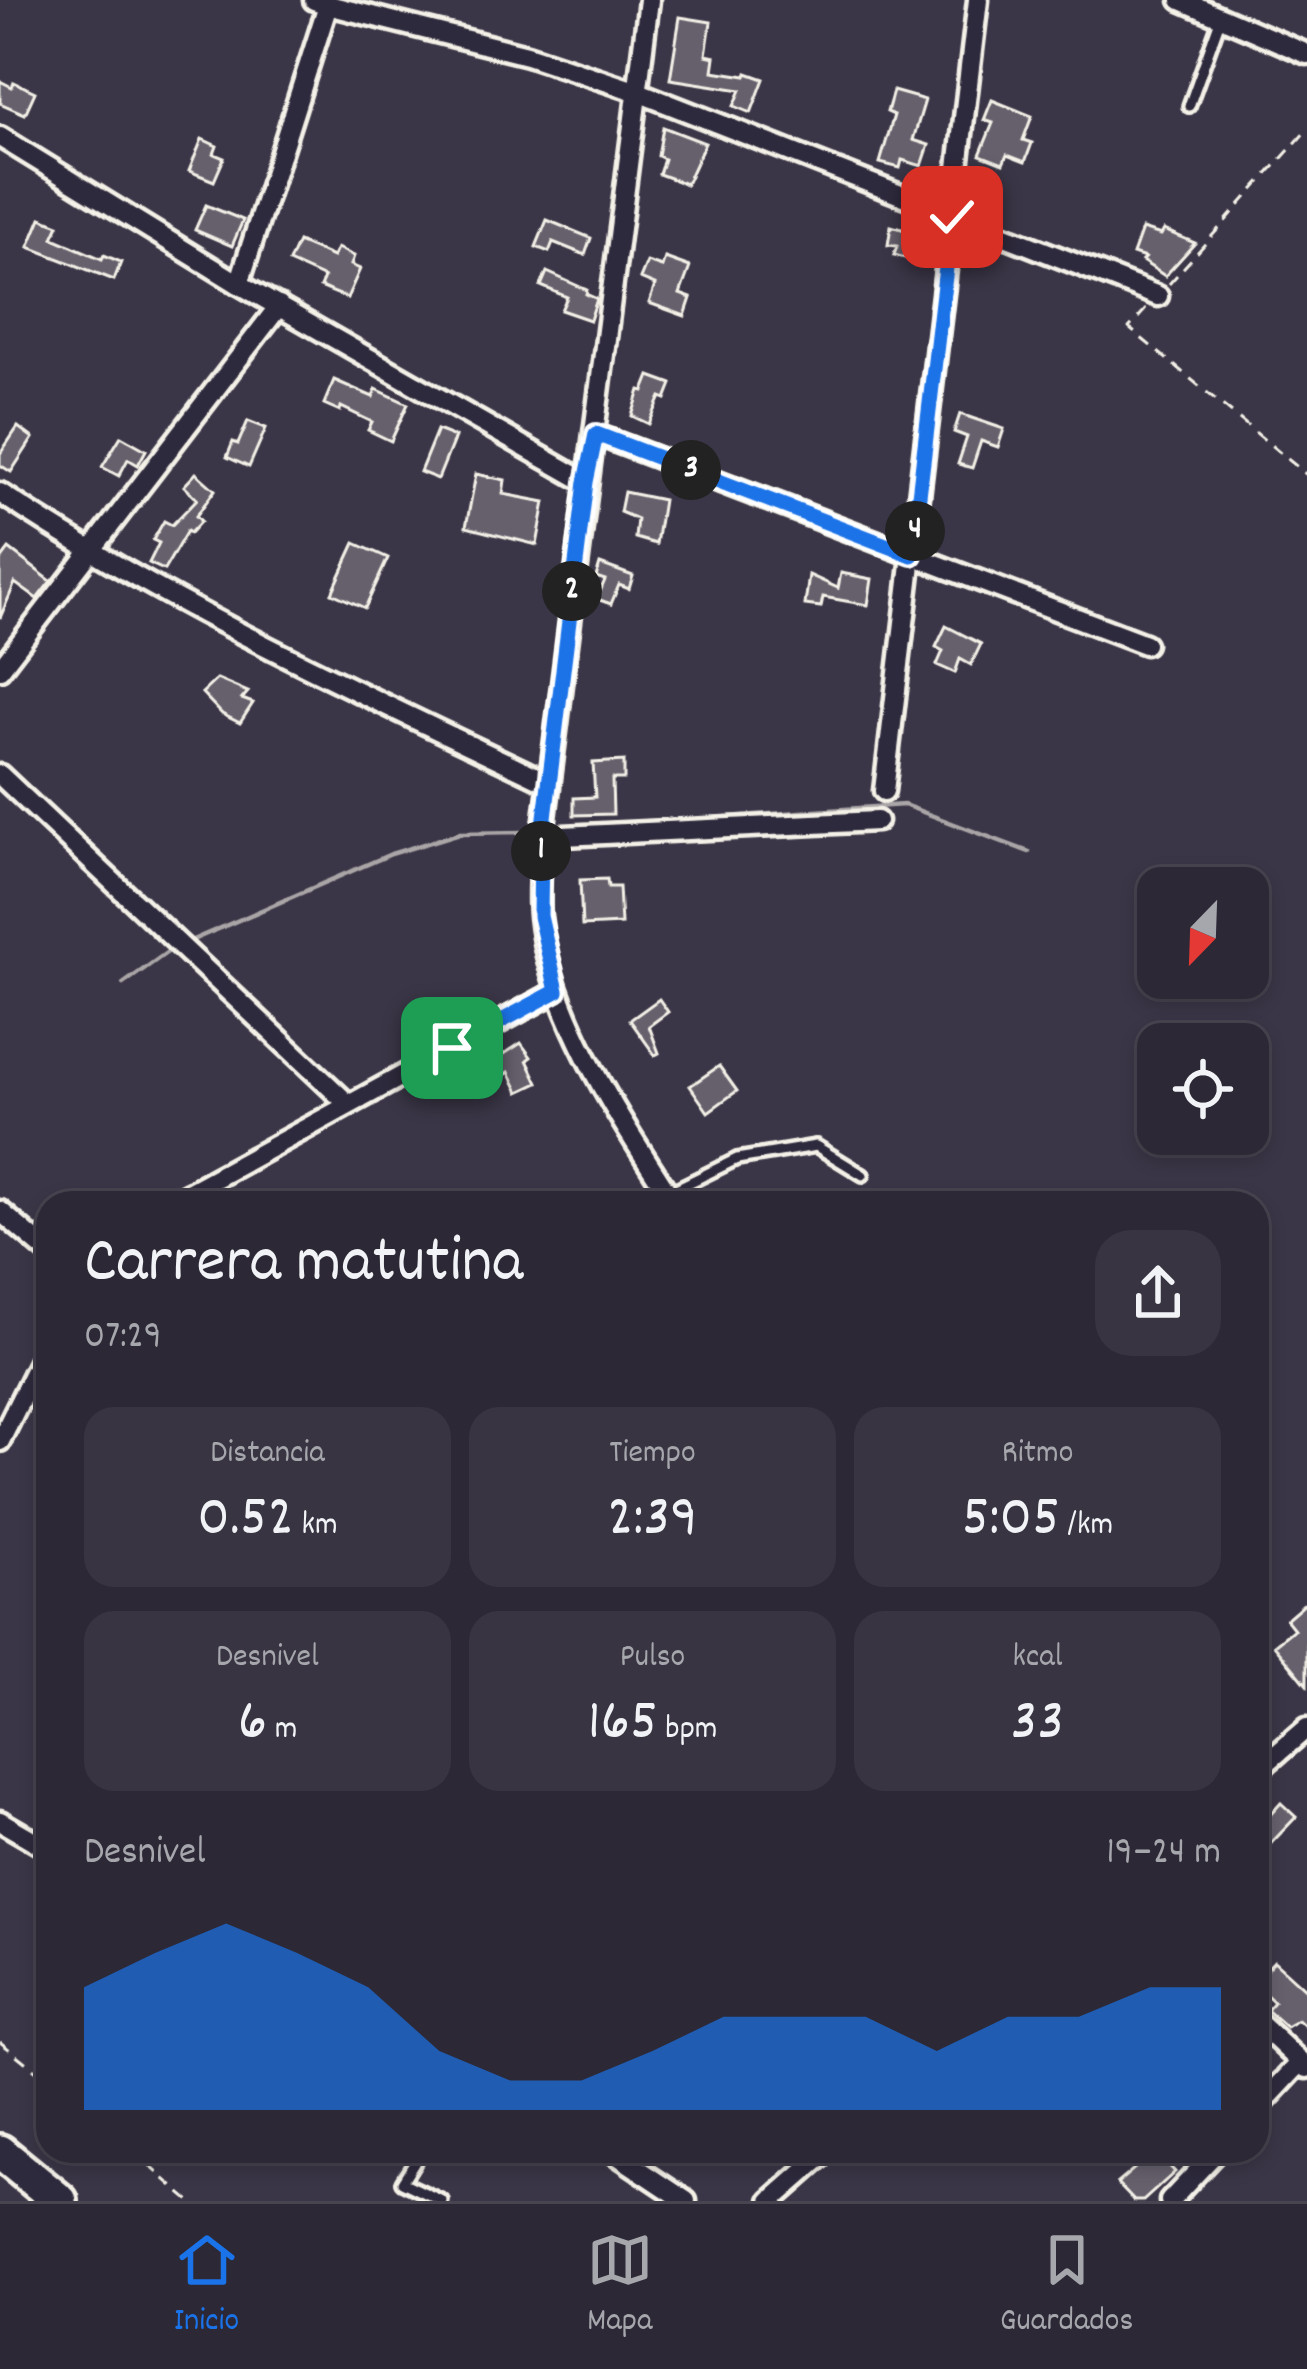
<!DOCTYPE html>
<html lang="es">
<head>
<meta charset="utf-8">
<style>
	:root { --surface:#2c2835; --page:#383441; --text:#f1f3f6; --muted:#a6a6ad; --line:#484450; --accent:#1a73e8 }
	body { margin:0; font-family:Dekko,sans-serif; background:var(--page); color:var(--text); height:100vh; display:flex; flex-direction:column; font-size:45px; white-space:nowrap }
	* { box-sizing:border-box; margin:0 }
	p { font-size:39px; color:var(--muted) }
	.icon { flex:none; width:66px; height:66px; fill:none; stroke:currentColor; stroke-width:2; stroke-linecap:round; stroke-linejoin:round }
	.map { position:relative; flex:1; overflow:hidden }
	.panel { position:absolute; left:36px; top:1191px; width:1233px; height:972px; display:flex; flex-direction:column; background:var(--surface); border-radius:36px; box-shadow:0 6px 18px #0003,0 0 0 3px var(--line) }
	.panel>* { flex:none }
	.needle { width:78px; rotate:203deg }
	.fabs { position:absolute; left:1137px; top:867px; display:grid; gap:24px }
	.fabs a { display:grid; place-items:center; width:132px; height:132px; border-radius:24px; background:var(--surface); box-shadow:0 6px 18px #0003,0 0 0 3px var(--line); font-size:60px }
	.pin { position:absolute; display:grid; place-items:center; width:102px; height:102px; color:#fff; margin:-51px; border-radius:24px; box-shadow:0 6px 18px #0006 }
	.km { position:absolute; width:60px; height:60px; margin:-30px; border-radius:50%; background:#222; color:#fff; font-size:33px; line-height:60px; text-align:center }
	.round { display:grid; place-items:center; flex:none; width:126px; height:126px; border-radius:36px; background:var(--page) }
	.headline { display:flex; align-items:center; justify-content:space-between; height:204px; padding:0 48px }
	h1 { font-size:66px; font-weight:600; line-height:90px }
	.stats { display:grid; grid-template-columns:repeat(3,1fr); gap:18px; height:204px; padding:12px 48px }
	.stats div { display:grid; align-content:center; border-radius:30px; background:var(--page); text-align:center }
	.stats b { font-size:60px; font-weight:600 }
	.stats small { font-size:33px; font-weight:400 }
	.stats p { font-size:33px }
	.chart { height:336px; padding:24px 48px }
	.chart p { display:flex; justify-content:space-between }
	.chart svg { width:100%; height:216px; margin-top:12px; fill:var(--accent); opacity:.7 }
	.menu { display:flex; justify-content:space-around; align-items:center; height:168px; border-top:3px solid var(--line); background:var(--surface); font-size:33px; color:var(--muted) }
	.menu a { display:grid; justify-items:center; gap:6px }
	.menu .selected { color:var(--accent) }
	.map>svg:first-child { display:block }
</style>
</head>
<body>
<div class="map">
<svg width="1307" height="2201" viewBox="0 0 1307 2201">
	<rect width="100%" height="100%" fill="#3b3647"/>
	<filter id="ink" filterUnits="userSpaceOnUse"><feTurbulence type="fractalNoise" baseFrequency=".00833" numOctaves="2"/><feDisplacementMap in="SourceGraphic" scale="24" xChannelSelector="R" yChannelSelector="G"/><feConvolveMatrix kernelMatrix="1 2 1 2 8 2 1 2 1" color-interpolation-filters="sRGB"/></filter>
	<g filter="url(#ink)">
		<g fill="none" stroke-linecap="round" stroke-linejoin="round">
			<g stroke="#aaa6a7" stroke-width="4.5">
				<polyline points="624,824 904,805 1029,852"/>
				<polyline points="188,942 391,854 460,833 526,832"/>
				<polyline points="123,984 169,951"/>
			</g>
		</g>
		<g fill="#65616c" stroke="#f4f1e8" stroke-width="3">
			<polygon points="680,17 711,22 706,55 715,57 713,71 746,76 747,73 764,79 751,113 734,106 741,90 670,79"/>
			<polygon points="0,81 12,87 14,82 35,92 25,114 0,103"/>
			<polygon points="893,91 925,100 913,140 929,145 922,166 902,160 900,168 880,163 894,115 887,112"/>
			<polygon points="992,100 1032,116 1023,140 1032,143 1025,162 1007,155 1003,164 980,155 993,123 984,120"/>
			<polygon points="663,127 705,143 686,184 659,174 664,159 658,156"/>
			<polygon points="202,139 217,146 214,154 224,158 214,181 189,171"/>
			<polygon points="206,205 243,220 232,246 195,230"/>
			<polygon points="41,218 59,225 53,238 102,259 104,255 121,262 114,280 29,247"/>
			<polygon points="547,220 591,238 585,255 553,242 549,252 536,247"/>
			<polygon points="891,226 930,237 923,263 894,255 897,246 888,245"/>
			<polygon points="1142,229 1161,235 1164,230 1195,243 1165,276 1142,261 1145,258 1133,254"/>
			<polygon points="298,242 333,257 337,248 354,256 351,265 360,269 347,298 320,287 324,278 289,262"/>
			<polygon points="665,258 690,267 680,294 691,298 685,316 649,303 655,285 640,279 647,262 662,267"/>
			<polygon points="547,272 587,290 586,294 597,299 590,320 561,310 567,297 541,286"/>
			<polygon points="650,376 672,384 666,399 661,397 649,424 632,416 640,390 644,391"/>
			<polygon points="334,380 373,397 376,389 408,404 391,441 368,430 372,422 341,407 340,411 324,404"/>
			<polygon points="960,414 1004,429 998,447 981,441 972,468 958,464 967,437 954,432"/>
			<polygon points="248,421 266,428 249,467 227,457 233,442 238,444"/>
			<polygon points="18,427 33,438 11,472 0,465 0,454"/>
			<polygon points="437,430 455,437 438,479 420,472"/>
			<polygon points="121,436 146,450 138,465 128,459 119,476 102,467"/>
			<polygon points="196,473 215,490 196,516 201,521 190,533 187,531 164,570 149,563 159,543 153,540 164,521 172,525 197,499 184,486"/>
			<polygon points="476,474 505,480 503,494 545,502 537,545 466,527"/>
			<polygon points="624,492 663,500 656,544 635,538 637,519 620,512"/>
			<polygon points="355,543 388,558 365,608 332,593"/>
			<polygon points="9,549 51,581 37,599 15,583 0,618 0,561"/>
			<polygon points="600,564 633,576 629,589 619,585 611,604 597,599 605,580 596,577"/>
			<polygon points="841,573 872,579 868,605 823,597 821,607 805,605 809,575 838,588"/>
			<polygon points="946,626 981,644 971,665 960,659 955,673 937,665 943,651 936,647"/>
			<polygon points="217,679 248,692 242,699 253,703 240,723 222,714 202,693"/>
			<polygon points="624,761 624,779 612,779 613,814 574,815 574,798 595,797 593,763"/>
			<polygon points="607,879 608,887 619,887 621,924 582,926 580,880"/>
			<polygon points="659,999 668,1012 649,1026 659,1053 655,1055 630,1020"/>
			<polygon points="521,1043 531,1057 527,1060 538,1083 519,1092 509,1072 500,1079 489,1064"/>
			<polygon points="719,1066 737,1091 708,1112 690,1086"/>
			<polygon points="1307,1601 1307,1685 1274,1645 1294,1629 1286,1619"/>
			<polygon points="1281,1803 1296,1817 1257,1858 1257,1829"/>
			<polygon points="1274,1961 1307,1991 1307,2028 1298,2020 1286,2027 1267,2010 1274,2002 1257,1986 1257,1979"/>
			<polygon points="1155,2151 1175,2172 1143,2201 1134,2201 1117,2183"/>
		</g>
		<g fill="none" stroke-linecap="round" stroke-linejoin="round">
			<g stroke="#f4f1e8" stroke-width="18">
				<g id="lane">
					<polyline points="1189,106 1221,17"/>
					<polyline points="668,1193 737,1159 816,1146 863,1175"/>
					<polyline points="421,2151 402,2182 442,2201"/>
				</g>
			</g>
			<g stroke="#f4f1e8" stroke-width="27">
				<g id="street">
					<path d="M 649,0 L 541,850 C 540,872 538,895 540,916 C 550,1016 621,1120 674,1203"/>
					<polyline points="1181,0 1307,54"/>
					<polyline points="328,5 527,55 638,92 1158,296"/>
					<polyline points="0,137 239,284 586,482"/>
					<polyline points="239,284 328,5 314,0"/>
					<polyline points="595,434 1145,644"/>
					<path d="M 0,493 C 172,608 363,694 549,783"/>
					<polyline points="0,669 279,306"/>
					<polyline points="0,775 348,1104"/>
					<polyline points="884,791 978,0"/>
					<polyline points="542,837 877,821"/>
					<polyline points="170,1203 557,991"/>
					<polyline points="0,1211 48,1252"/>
					<polyline points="0,1441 48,1344"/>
					<polyline points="1257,1771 1307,1728"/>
					<polyline points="0,1821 48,1849"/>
					<polyline points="1257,2021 1307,2068"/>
					<polyline points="1257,2109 1301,2062"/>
					<polyline points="611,2151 686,2201"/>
					<polyline points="771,2201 828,2151"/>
					<polyline points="1170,2201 1217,2151"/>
				</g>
			</g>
			<g stroke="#f4f1e8" stroke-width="42">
				<polyline id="highway" points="0,2152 60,2201"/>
			</g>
			<g stroke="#f4f1e8" stroke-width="3" stroke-dasharray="12 9" stroke-linecap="butt">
				<polyline points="1169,284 1307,130"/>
				<polyline points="1146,309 1129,328 1307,475"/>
				<polyline points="0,2042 48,2080"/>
				<polyline points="133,2151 190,2201"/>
			</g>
			<use href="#lane" stroke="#2f2a3d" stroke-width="9"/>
			<use href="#street" stroke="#2f2a3d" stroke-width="18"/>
			<use href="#highway" stroke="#2f2a3d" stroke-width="33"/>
		</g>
	</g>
	<g fill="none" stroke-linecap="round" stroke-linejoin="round" filter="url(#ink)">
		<g stroke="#fff" stroke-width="24">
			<polyline id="route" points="452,1048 557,991 540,916 541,850 586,482 596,434 912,555 952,217"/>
		</g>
		<use href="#route" stroke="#1a73e8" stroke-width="15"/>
	</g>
</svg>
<div class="fabs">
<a><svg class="needle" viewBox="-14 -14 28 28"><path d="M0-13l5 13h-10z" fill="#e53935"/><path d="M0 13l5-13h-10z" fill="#a6a6ad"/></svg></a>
<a><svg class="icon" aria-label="locate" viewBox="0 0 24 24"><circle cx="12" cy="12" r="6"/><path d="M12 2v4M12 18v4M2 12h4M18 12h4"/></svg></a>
</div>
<div class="pin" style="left:452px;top:1048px;background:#1e9e55"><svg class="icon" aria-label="arrive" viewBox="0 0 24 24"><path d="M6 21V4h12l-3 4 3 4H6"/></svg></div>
<div class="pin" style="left:952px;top:217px;background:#d93025"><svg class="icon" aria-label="check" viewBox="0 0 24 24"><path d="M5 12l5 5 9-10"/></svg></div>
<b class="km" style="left:541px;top:851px">1</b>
<b class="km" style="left:572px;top:591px">2</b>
<b class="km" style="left:691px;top:470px">3</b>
<b class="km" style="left:915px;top:531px">4</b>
<section class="panel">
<div class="headline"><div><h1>Carrera matutina</h1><p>07:29</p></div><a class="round"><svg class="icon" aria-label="share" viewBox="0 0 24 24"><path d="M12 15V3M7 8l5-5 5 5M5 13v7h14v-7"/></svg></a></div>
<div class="stats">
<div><p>Distancia</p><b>0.52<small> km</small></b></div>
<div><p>Tiempo</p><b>2:39</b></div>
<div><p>Ritmo</p><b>5:05<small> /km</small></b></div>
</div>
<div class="stats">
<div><p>Desnivel</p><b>6<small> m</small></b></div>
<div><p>Pulso</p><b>165<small> bpm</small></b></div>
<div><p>kcal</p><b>33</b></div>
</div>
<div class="chart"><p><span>Desnivel</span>19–24 m</p>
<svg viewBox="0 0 160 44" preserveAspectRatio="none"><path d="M0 44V19L10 12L20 6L30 12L40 19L50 32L60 38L70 38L80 32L90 25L100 25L110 25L120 32L130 25L140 25L150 19L160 19V44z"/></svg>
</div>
</section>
</div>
<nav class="menu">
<a class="selected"><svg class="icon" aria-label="home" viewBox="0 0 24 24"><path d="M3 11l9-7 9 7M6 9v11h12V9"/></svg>Inicio</a>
<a><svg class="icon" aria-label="map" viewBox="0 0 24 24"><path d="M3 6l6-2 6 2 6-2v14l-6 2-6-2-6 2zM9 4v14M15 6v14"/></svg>Mapa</a>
<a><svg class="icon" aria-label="saved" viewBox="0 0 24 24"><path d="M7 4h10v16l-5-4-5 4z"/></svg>Guardados</a>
</nav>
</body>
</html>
